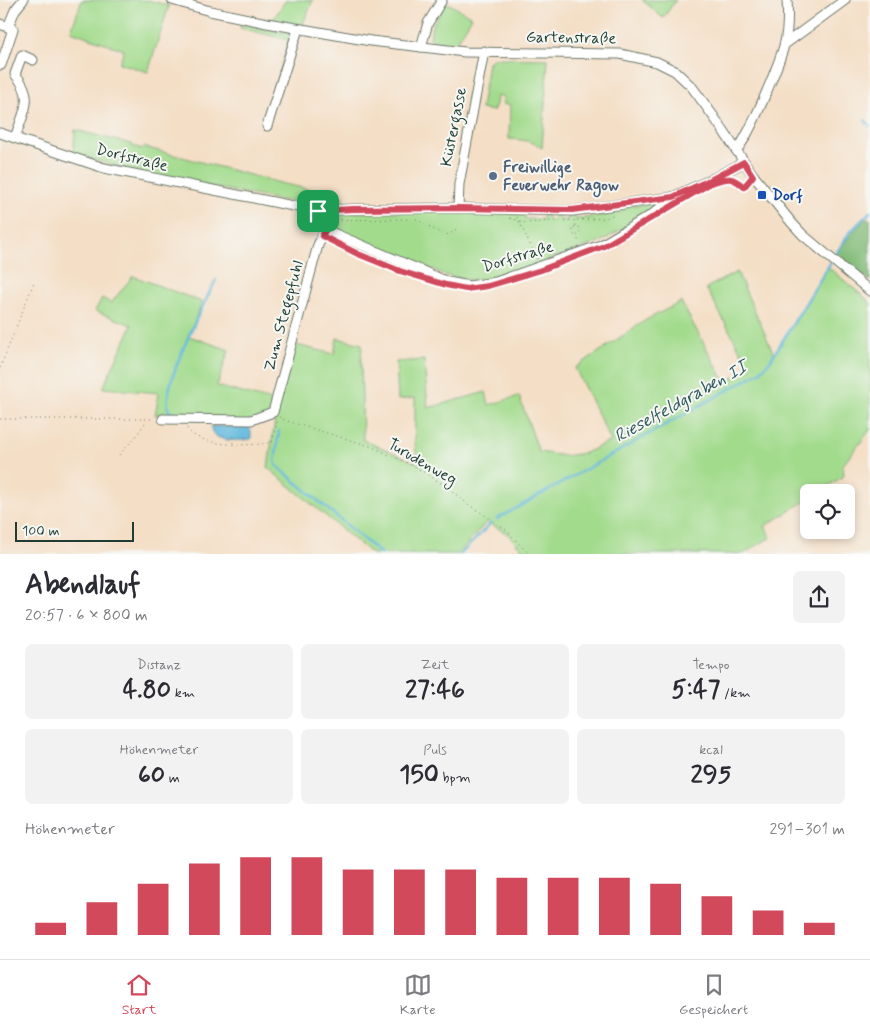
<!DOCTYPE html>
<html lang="de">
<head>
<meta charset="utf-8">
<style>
	:root { --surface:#fff; --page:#f2f2f3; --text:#2b2b33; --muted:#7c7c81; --line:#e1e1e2; --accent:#d1495b }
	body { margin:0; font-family:Mynerve,sans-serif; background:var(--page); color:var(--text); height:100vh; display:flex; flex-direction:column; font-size:19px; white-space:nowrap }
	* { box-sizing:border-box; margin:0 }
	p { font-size:16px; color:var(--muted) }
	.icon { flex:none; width:28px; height:28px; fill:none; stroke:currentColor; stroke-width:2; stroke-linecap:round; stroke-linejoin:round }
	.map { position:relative; height:554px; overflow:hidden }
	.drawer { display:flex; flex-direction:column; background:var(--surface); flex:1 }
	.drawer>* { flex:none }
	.buttons { position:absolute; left:800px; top:484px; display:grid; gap:10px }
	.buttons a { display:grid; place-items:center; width:55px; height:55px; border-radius:8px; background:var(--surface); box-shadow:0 2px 8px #0003; font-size:25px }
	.scale { position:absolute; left:15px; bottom:12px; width:119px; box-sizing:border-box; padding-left:5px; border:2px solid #1f3d34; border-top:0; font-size:14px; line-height:18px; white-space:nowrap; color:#1f3d34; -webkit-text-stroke:4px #f6f6f2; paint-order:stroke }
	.pin { position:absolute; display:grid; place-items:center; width:42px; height:42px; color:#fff; margin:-21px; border-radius:10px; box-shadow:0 2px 8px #0006 }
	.round { display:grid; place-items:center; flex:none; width:52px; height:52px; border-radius:8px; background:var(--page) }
	.overview { display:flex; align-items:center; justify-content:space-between; height:85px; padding:0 25px }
	h1 { font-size:28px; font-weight:800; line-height:38px }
	.stats { display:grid; grid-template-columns:repeat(3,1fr); gap:8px; height:85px; padding:5px 25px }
	.stats div { display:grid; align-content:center; border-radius:8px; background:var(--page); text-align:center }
	.stats b { font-size:25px; font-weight:800 }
	.stats small { font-size:14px; font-weight:400 }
	.stats p { font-size:14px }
	.chart { height:140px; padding:10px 25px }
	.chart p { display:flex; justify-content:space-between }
	.chart svg { width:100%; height:90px; margin-top:5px; stroke:var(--accent); stroke-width:6 }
	.tabs { display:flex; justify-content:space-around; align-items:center; height:70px; border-top:1px solid var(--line); background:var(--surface); font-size:14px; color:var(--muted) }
	.tabs a { display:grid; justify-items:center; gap:2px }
	.tabs .active { color:var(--accent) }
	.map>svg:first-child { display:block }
</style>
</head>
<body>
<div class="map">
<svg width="870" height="554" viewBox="0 0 870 554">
	<rect width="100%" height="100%" fill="#f6f6f2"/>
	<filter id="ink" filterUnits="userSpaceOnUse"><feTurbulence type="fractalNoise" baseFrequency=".02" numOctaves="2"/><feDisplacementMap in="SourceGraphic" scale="10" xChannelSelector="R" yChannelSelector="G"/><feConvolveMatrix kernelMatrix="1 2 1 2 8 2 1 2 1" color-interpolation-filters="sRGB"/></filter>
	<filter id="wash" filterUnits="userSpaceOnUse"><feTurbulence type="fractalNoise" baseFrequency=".0096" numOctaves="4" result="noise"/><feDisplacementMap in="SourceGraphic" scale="20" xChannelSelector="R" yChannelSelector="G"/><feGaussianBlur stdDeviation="1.12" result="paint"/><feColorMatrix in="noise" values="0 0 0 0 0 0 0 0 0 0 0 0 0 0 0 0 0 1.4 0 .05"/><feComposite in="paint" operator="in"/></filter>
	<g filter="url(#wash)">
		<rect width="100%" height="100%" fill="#f4dec5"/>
		<g fill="#a3db8d" stroke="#618c60">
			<polygon points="82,0 149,0 169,6 148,72 119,63 124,50 71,31"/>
			<polygon points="286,0 313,0 302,26 272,21"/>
			<polygon points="642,0 676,0 663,18"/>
			<polygon points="446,2 472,17 455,45 434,42 430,38 432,26"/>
			<polygon points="241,24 292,34 268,112 289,40 240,28"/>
			<path d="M 494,58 L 548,59 L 542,148 C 531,140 522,140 509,139 L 510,105 L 503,104 L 503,96 L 497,96 L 496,104 L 493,111 L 481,109 L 488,63 Z"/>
			<polygon points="75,130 132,144 132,146 143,149 144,147 280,183 344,197 342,205 279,200 140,173 73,154"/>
			<polygon points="651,204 653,207 652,212 600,242 526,268 483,280 468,280 445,275 417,262 330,229 325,220 327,215 331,213 434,211 525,213 525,219 543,219 543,214 547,214 548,219 554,220 554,214 559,214 560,220 568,220 568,214 574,214 575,219 601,216 601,211 603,210 605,215 623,210 622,206"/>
			<polygon points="828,267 870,302 870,430 843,465 844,476 818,492 809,492 809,499 765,526 771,537 743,554 527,554 506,533 487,522 470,540 459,554 372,554 268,468 275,420 273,418 253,425 163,413 155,415 159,393 103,388 132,325 95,311 102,298 111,303 133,276 202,302 189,336 229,350 217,386 275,402 292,344 334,354 337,338 362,344 361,362 363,440 417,463 415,442 415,398 398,400 396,362 424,360 428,408 486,392 489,405 519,396 539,452 565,456 585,453 611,441 575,368 646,320 681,302 725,382 750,368 706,288 737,272 774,354"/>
		</g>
		<polygon fill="#82bb78" stroke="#507c56" points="865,219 870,219 870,281 837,253 850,235"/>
		<path fill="#60b8dd" stroke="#407a88" d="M 211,426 L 249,427 L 251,431 L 251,439 C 239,441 210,443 211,426 Z"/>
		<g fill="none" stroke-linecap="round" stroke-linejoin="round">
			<g stroke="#60b8dd" stroke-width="2.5">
				<polyline points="865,120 870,126"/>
				<polyline points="834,257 849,233 870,212"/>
				<path d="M 174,413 L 169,412 C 159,390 204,303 216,280"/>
				<polyline points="279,431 275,462 277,466 381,554"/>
				<polyline points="497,519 760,372 770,361 831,262"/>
				<polyline points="461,554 491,523"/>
			</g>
		</g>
	</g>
	<g filter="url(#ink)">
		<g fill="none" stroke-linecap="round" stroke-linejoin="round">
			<g stroke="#6a7567" stroke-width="11">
				<g id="minor">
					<polyline points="172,0 210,11 267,23 371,41 465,52 620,54 657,62 675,71 692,87 714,117 753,175 791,222 803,235 870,291"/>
					<polyline points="0,24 8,27 15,10 23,0"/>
					<polyline points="785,44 845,0"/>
					<polyline points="421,47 428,23 442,0"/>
					<polyline points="1,65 13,29 8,27"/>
					<polyline points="267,126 298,29"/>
					<polyline points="0,133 104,168 318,211 352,209 458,208 572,211 673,197 714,178 744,162"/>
					<path d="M 15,138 C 23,112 36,98 15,74 L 22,55 L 33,60"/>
					<path d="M 736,150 C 748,141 781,59 785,42 C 788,28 788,14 787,0"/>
					<polyline points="458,208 459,184 484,51"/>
					<path d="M 318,211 C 320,221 324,228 333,233 L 448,282 L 469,286 L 496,282 L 601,245 L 653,214 L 673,197"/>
					<polyline points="163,419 251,420 273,412 318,245 326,229"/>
				</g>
			</g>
			<g stroke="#6a7567" stroke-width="1" stroke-dasharray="1 4" stroke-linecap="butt">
				<polyline points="733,179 744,187 748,181"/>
				<polyline points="517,217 537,259"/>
				<polyline points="510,218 526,223 571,220"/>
				<polyline points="416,219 444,235 450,234 459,227"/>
				<polyline points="331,220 416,219"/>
				<polyline points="574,220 576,227 579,227 580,234 577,235 579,244"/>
				<polyline points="577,220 605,218 615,214"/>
				<polyline points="575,227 572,228 574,235 576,235"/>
				<polyline points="347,249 392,268"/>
				<polyline points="505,256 510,258 532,251"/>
				<polyline points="0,368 34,282"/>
				<polyline points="279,417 287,421 370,446 414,466 447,487 469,505 491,519 507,531 529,554"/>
				<polyline points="0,419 154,419"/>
				<path d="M 187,428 C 196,447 254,447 272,442 L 278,418"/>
				<polyline points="233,437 233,443"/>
				<polyline points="119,455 137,435 147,420"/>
			</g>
			<use href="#minor" stroke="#fff" stroke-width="9"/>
		</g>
	</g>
	<g fill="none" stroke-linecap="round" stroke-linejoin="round" filter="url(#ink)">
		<g stroke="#fff" stroke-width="10">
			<path id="route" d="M 744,162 L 753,176 L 744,187 C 731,175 727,178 711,183 L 604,246 L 541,270 L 488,286 L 466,289 L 446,285 L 400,271 L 358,254 L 322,236 L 326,229 L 320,219 L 318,211 L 352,209 L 458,208 L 572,210 L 673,197 L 714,178 Z"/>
		</g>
		<use href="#route" stroke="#d1495b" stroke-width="6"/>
	</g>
	<circle fill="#5c6f8a" stroke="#f6f6f2" stroke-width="2" cx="493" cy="176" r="5"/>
	<rect fill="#1a4fb4" stroke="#f6f6f2" stroke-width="2" x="757" y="190" width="10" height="10" rx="2.5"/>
	<g text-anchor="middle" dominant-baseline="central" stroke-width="4" stroke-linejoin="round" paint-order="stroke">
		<g font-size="16" fill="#1f3d34" stroke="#f6f6f2">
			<text transform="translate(571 38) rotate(1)">Gartenstraße</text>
			<text transform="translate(454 127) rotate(-79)">Küstergasse</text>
			<text transform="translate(132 158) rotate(14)">Dorfstraße</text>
			<text transform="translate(518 257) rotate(-17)">Dorfstraße</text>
			<text transform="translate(284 316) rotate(-75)">Zum Stegepfuhl</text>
			<text transform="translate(422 462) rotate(30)">Turudenweg</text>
		</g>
		<g font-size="16" font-weight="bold" fill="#4e5e75" stroke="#f6f6f2" text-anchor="start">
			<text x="503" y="167">Freiwillige<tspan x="503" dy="18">Feuerwehr Ragow</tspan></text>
		</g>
		<g font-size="16" font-weight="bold" fill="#164399" stroke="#f6f6f2" text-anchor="start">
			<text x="772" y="195">Dorf</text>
		</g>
		<g font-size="18" font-style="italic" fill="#2f5c5e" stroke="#f6f6f2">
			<text transform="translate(681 402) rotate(-29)">Rieselfeldgraben II</text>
		</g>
	</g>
</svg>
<div class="buttons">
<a><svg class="icon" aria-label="locate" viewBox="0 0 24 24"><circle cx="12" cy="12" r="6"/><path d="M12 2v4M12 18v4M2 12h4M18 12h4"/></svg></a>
</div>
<div class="scale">100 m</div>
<div class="pin" style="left:318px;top:211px;background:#1e9e55"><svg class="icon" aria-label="arrive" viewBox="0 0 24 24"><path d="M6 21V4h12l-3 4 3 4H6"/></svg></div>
</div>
<section class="drawer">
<div class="overview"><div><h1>Abendlauf</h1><p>20:57 · 6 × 800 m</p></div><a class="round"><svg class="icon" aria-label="share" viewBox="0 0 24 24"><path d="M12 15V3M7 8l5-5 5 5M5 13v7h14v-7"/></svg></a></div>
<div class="stats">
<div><p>Distanz</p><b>4.80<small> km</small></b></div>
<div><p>Zeit</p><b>27:46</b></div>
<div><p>Tempo</p><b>5:47<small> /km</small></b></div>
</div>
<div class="stats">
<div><p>Höhenmeter</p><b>60<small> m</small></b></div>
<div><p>Puls</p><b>150<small> bpm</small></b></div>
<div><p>kcal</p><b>295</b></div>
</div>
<div class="chart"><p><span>Höhenmeter</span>291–301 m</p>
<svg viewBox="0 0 160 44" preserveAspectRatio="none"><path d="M5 44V38M15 44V28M25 44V19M35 44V9M45 44V6M55 44V6M65 44V12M75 44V12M85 44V12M95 44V16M105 44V16M115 44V16M125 44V19M135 44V25M145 44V32M155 44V38"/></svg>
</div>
</section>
<nav class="tabs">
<a class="active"><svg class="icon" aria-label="home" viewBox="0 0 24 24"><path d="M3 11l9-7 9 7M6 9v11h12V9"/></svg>Start</a>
<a><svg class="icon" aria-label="map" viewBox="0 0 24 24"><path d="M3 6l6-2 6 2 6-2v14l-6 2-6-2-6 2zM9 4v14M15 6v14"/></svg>Karte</a>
<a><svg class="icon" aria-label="saved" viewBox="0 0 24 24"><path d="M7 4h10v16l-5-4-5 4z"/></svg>Gespeichert</a>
</nav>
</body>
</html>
